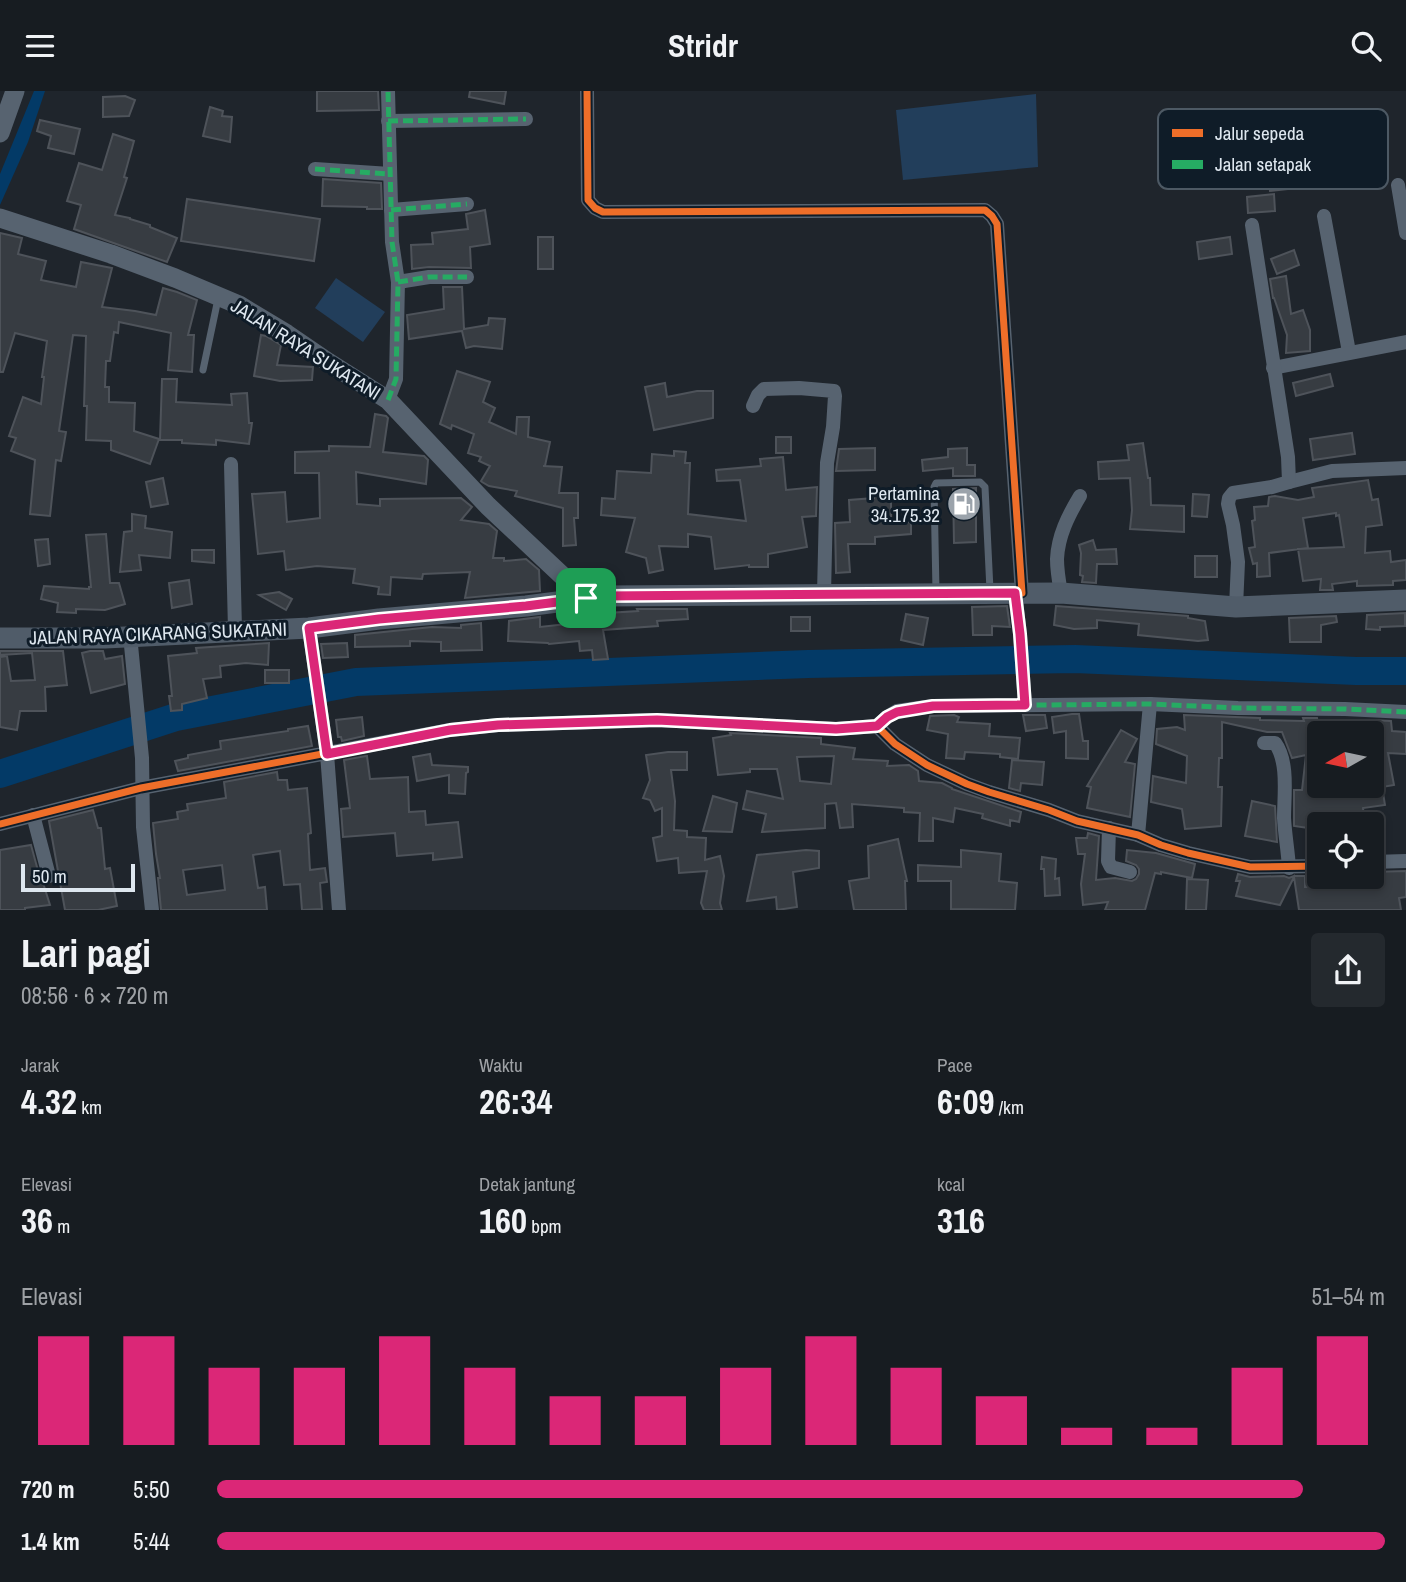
<!DOCTYPE html>
<html lang="id">
<head>
<meta charset="utf-8">
<style>
	:root { --surface:#171c21; --page:#24292e; --text:#f1f3f6; --muted:#9ea1a5; --line:#363a3f; --accent:#db2777 }
	body { margin:0; font-family:"Archivo Narrow",sans-serif; background:var(--page); color:var(--text); height:100vh; display:flex; flex-direction:column; font-size:26px; white-space:nowrap }
	* { box-sizing:border-box; margin:0 }
	p { font-size:23px; color:var(--muted) }
	.icon { flex:none; width:38px; height:38px; fill:none; stroke:currentColor; stroke-width:2; stroke-linecap:round; stroke-linejoin:round }
	.map { position:relative; height:819px; overflow:hidden }
	.sheet { display:flex; flex-direction:column; background:var(--surface); flex:1 }
	.sheet>* { flex:none }
	.needle { width:46px; rotate:261deg }
	.tools { position:absolute; left:1307px; top:630px; display:grid; gap:14px }
	.tools a { display:grid; place-items:center; width:77px; height:77px; border-radius:7px; background:var(--surface); box-shadow:0 4px 10px #0003,0 0 0 2px var(--line); font-size:35px }
	.scale { position:absolute; left:21px; bottom:18px; width:114px; box-sizing:border-box; padding-left:7px; border:4px solid #dee7ef; border-top:0; font-size:19px; line-height:24px; white-space:nowrap; color:#dee7ef; -webkit-text-stroke:5px #0f1c28; paint-order:stroke }
	.pin { position:absolute; display:grid; place-items:center; width:60px; height:60px; color:#fff; margin:-30px; border-radius:14px; box-shadow:0 4px 10px #0006 }
	.round { display:grid; place-items:center; flex:none; width:74px; height:74px; border-radius:7px; background:var(--page) }
	.head { display:flex; align-items:center; justify-content:space-between; height:119px; padding:0 21px }
	h1 { font-size:38px; font-weight:700; line-height:52px }
	.metrics { display:grid; grid-template-columns:repeat(3,1fr); gap:10px; height:119px; padding:7px 21px }
	.metrics div { display:grid; align-content:center }
	.metrics b { font-size:35px; font-weight:700 }
	.metrics small { font-size:19px; font-weight:400 }
	.metrics p { font-size:19px }
	.chart { height:196px; padding:14px 21px }
	.chart p { display:flex; justify-content:space-between }
	.chart svg { width:100%; height:126px; margin-top:7px; stroke:var(--accent); stroke-width:6 }
	ul { padding:0 21px; list-style:none; font-size:23px }
	li { display:grid; grid-template-columns:112px 84px 1fr; align-items:center; height:52px }
	li i { height:18px; border-radius:9px; background:var(--accent) }
	header { display:flex; justify-content:space-between; align-items:center; height:91px; padding:0 21px; background:var(--surface); font-size:32px; font-weight:700 }
	.map>svg:first-child { display:block }
</style>
</head>
<body>
<header><svg class="icon" aria-label="menu" viewBox="0 0 24 24"><path d="M4 6h16M4 12h16M4 18h16"/></svg>Stridr<svg class="icon" aria-label="search" viewBox="0 0 24 24"><circle cx="10" cy="10" r="6"/><path d="M15 15l6 6"/></svg></header>
<div class="map">
<svg width="1406" height="819" viewBox="0 0 1406 819">
	<rect width="100%" height="100%" fill="#1f252c"/>
	<g fill="#223e5b">
		<polygon points="1036,3 1038,76 903,89 896,19"/>
		<polygon points="336,187 385,221 363,251 315,217"/>
	</g>
	<polygon fill="#033a67" points="34,0 45,0 28,51 0,114 0,83"/>
	<g fill="none" stroke-linecap="round" stroke-linejoin="round">
		<polyline stroke="#033a67" stroke-width="28" points="0,683 176,626 356,591 808,573 1075,568 1356,580 1406,580"/>
	</g>
	<g fill="#373c42" stroke="#4e535a" stroke-width="2" fill-rule="evenodd">
		<polygon points="317,0 378,0 379,19 317,20"/>
		<polygon points="470,0 506,0 504,13 469,6"/>
		<polygon points="125,5 135,9 129,25 103,26 103,6"/>
		<polygon points="210,16 223,20 222,25 232,26 230,51 203,45"/>
		<polygon points="40,29 80,38 74,63 48,57 51,45 37,40"/>
		<polygon points="113,43 134,50 124,86 127,87 115,124 130,127 130,128 150,134 150,136 177,147 167,171 74,138 81,114 67,110 79,72 102,79"/>
		<polygon points="1303,77 1305,96 1270,100 1268,81"/>
		<polygon points="323,88 381,92 382,118 367,118 367,116 322,115"/>
		<polygon points="1274,103 1275,120 1248,122 1247,106"/>
		<polygon points="187,108 320,128 314,170 181,150"/>
		<polygon points="485,119 490,153 470,156 471,177 429,176 412,178 411,154 433,153 432,142 468,138 466,123"/>
		<polygon points="0,142 22,147 18,163 46,170 41,189 76,196 81,171 112,177 102,216 135,220 156,224 163,197 177,201 197,209 188,244 194,244 192,281 168,279 171,242 119,231 118,242 114,241 110,270 106,270 105,296 109,296 109,311 135,312 134,340 159,348 150,373 111,359 111,350 86,349 87,315 84,315 86,245 73,244 59,340 66,341 61,370 56,369 50,425 30,423 35,369 11,360 16,347 9,345 23,306 41,313 44,286 42,286 47,250 15,242 3,281 0,281"/>
		<rect x="538" y="146" width="15" height="32"/>
		<polygon points="1230,146 1232,163 1199,168 1197,151"/>
		<polygon points="1294,159 1299,174 1277,183 1271,168"/>
		<polygon points="1286,185 1291,223 1303,219 1310,239 1310,260 1286,262 1287,244 1274,207 1273,207 1270,188"/>
		<polygon points="443,196 462,196 464,238 488,234 489,227 505,228 502,258 474,255 466,257 462,240 409,248 407,224 444,218"/>
		<polygon points="261,244 266,245 281,254 277,274 313,276 312,289 280,290 254,285"/>
		<polygon points="457,280 490,291 483,311 495,317 489,331 516,343 517,326 529,326 528,346 550,351 545,375 543,375 562,376 559,402 578,402 578,427 574,427 576,454 563,455 563,417 515,405 517,400 489,395 482,391 481,390 490,375 479,370 481,366 468,362 474,343 452,334 451,338 440,333"/>
		<polygon points="1330,283 1333,295 1296,305 1293,292"/>
		<polygon points="162,288 177,288 176,311 232,314 231,303 247,302 249,332 252,332 249,353 216,349 216,354 182,352 182,349 160,349"/>
		<polygon points="665,292 667,306 697,300 713,300 713,327 654,339 645,296"/>
		<polygon points="375,323 386,325 388,327 383,361 424,365 428,369 426,393 356,381 357,413 380,415 380,408 461,407 472,416 461,429 489,433 497,440 493,467 504,467 504,470 526,468 539,479 540,500 465,507 470,481 423,483 422,488 391,486 390,504 378,503 379,496 353,492 355,478 317,475 286,479 284,460 258,463 252,403 285,401 287,431 320,427 319,382 295,382 295,361 329,360 329,355 370,356"/>
		<polygon points="1352,342 1355,363 1313,369 1310,348"/>
		<rect x="776" y="346" width="15" height="16"/>
		<polygon points="1143,352 1148,387 1150,387 1151,414 1184,415 1184,441 1130,438 1132,419 1130,387 1099,388 1098,371 1129,369 1127,354"/>
		<polygon points="875,357 875,379 836,380 839,358"/>
		<polygon points="967,357 967,374 975,374 975,385 953,385 953,377 923,380 922,369 948,366 948,358"/>
		<polygon points="674,360 686,361 685,372 690,372 688,423 746,430 740,389 717,390 716,379 761,375 760,368 783,366 786,399 817,396 816,425 802,426 807,456 768,463 768,476 749,476 749,474 715,478 711,446 688,443 688,456 659,455 663,479 649,482 646,467 626,461 635,427 601,424 602,407 615,408 617,380 651,382 652,363 674,365"/>
		<polygon points="163,387 168,413 151,416 146,391"/>
		<polygon points="1368,389 1372,409 1378,408 1382,434 1366,436 1365,462 1390,460 1391,471 1406,469 1406,489 1393,490 1393,494 1357,495 1357,490 1332,493 1333,499 1320,499 1321,488 1303,490 1298,458 1344,456 1339,424 1336,425 1336,422 1303,427 1308,457 1269,462 1270,485 1257,486 1257,472 1253,473 1249,457 1255,456 1252,430 1255,429 1254,416 1268,415 1269,406 1275,405 1298,409 1314,406 1312,397"/>
		<polygon points="976,397 976,451 954,452 953,398"/>
		<polygon points="874,400 891,400 891,432 911,431 911,443 875,446 875,453 848,453 850,481 836,482 835,432 850,431 849,409 874,407"/>
		<polygon points="1193,403 1209,404 1207,426 1192,425"/>
		<polygon points="132,423 146,425 145,437 172,441 170,467 139,464 141,479 120,481 124,441 132,440"/>
		<polygon points="106,443 110,492 119,492 125,513 105,519 76,518 76,522 57,521 58,512 41,508 44,495 89,498 89,496 91,496 86,444"/>
		<polygon points="48,448 50,473 38,475 35,449"/>
		<polygon points="1093,449 1096,459 1116,458 1117,473 1097,473 1096,492 1082,491 1083,485 1080,484 1081,462 1079,454"/>
		<polygon points="192,459 214,459 214,472 192,470"/>
		<rect x="1195" y="465" width="22" height="21"/>
		<polygon points="189,489 192,513 172,517 169,492"/>
		<polygon points="279,501 292,508 286,519 259,504"/>
		<polygon points="1007,515 1010,536 992,535 992,544 973,544 972,516"/>
		<polygon points="1056,515 1188,525 1188,527 1205,530 1208,549 1198,550 1138,544 1139,533 1097,529 1097,537 1074,538 1054,534"/>
		<polygon points="637,518 687,518 688,528 657,530 658,535 603,539 608,568 593,569 592,559 580,560 579,550 549,553 548,552 508,550 509,530 540,526 540,536 576,532 576,529 607,525 607,522 638,520"/>
		<polygon points="1405,522 1405,535 1380,536 1380,539 1366,538 1367,524"/>
		<polygon points="906,523 928,527 923,554 901,549"/>
		<polygon points="1336,525 1337,531 1321,534 1321,551 1290,551 1289,527"/>
		<rect x="791" y="526" width="19" height="14"/>
		<polygon points="481,532 482,559 441,560 441,551 410,550 410,555 355,556 355,544 432,536 461,537 461,534"/>
		<polygon points="269,552 268,574 246,572 220,575 221,586 203,588 207,607 182,613 182,619 171,620 169,605 172,605 168,565 197,562 196,557"/>
		<polygon points="347,552 348,566 323,567 321,553"/>
		<polygon points="0,560 63,560 67,594 45,596 46,620 20,620 17,639 0,636 0,566 7,565 11,590 35,589 32,562 0,564"/>
		<polygon points="90,560 103,560 105,568 122,565 125,593 91,602 82,562"/>
		<rect x="265" y="579" width="24" height="13"/>
		<polygon points="1072,623 1079,623 1083,650 1088,650 1088,668 1066,667 1066,640 1054,642 1052,626"/>
		<polygon points="954,624 959,626 957,631 990,633 989,645 1020,647 1018,668 1000,666 1000,663 965,661 964,668 946,667 948,643 927,639 930,625"/>
		<polygon points="1023,624 1045,624 1047,637 1026,640"/>
		<polygon points="1184,624 1260,627 1260,629 1304,630 1303,627 1317,627 1320,644 1320,695 1328,695 1329,702 1332,702 1332,695 1381,695 1375,658 1372,658 1372,629 1391,630 1392,640 1406,641 1406,663 1388,662 1394,694 1382,696 1385,714 1363,717 1365,733 1320,733 1320,736 1308,737 1294,735 1294,699 1302,699 1306,664 1292,667 1282,641 1267,641 1222,631 1222,667 1219,667 1218,696 1222,696 1221,735 1185,738 1182,718 1151,711 1153,685 1186,692 1187,665 1156,653 1157,638 1177,636 1185,639"/>
		<polygon points="362,626 364,645 342,650 341,646 338,646 336,629"/>
		<polygon points="308,635 312,655 178,680 175,670 188,667 188,664 221,658 220,650 288,640 288,638"/>
		<polygon points="1121,639 1137,648 1125,671 1135,673 1130,726 1087,717 1091,696 1087,695"/>
		<path d="M 730,642 L 821,647 L 821,653 L 855,657 L 853,668 L 888,670 L 887,675 L 909,674 L 918,680 L 919,690 L 942,692 L 952,697 L 952,698 L 1021,721 L 1019,731 L 1010,729 L 1010,735 L 982,727 L 983,723 L 955,717 L 953,731 L 933,727 L 933,750 L 919,750 L 920,722 L 904,721 L 904,717 L 852,713 L 853,736 L 840,737 L 836,712 L 825,713 L 825,737 L 762,741 L 766,723 L 743,718 L 747,700 L 783,708 L 777,678 L 750,678 L 750,681 L 718,684 L 713,647 L 731,644 ZM 834,665 L 831,693 L 800,690 L 797,666 Z"/>
		<polygon points="668,661 687,661 687,679 671,679 675,710 674,739 687,740 687,746 706,747 705,769 720,765 724,785 720,812 722,819 704,819 701,812 707,780 679,782 678,767 657,770 653,747 662,745 662,717 655,720 650,709 643,707 650,689 646,664"/>
		<polygon points="430,663 432,674 468,676 468,681 466,682 465,703 449,702 449,684 417,690 413,666"/>
		<polygon points="366,665 367,665 370,688 408,686 409,721 425,720 426,734 458,731 462,766 433,769 433,762 397,765 395,742 343,746 341,718 350,717 344,669"/>
		<polygon points="1012,669 1044,671 1042,694 1021,692 1020,700 1009,697"/>
		<path d="M 277,681 L 278,689 L 287,689 L 288,699 L 307,697 L 311,742 L 308,743 L 310,779 L 325,777 L 327,791 L 320,792 L 322,818 L 302,819 L 300,793 L 284,794 L 280,760 L 253,764 L 258,797 L 265,796 L 267,819 L 161,819 L 158,787 L 160,787 L 156,763 L 153,732 L 178,728 L 177,721 L 188,719 L 187,713 L 226,707 L 224,691 ZM 222,774 L 225,799 L 187,804 L 183,779 Z"/>
		<polygon points="713,705 737,712 732,741 703,740"/>
		<polygon points="1252,710 1275,715 1277,751 1245,745"/>
		<polygon points="93,719 98,737 101,737 105,778 110,777 117,815 98,819 65,819 49,730"/>
		<polygon points="1088,742 1099,745 1096,789 1115,787 1132,790 1136,788 1139,783 1139,778 1136,774 1126,770 1127,759 1156,762 1195,773 1192,787 1161,781 1161,783 1155,782 1145,819 1105,819 1108,811 1083,814 1081,793 1085,763 1078,763 1076,747 1087,747"/>
		<polygon points="898,748 907,790 905,790 906,819 854,819 849,790 869,787 868,755"/>
		<polygon points="31,754 40,787 43,792 50,814 25,817 25,819 0,819 0,759"/>
		<polygon points="806,759 819,760 819,777 793,781 797,816 777,819 776,806 747,810 757,764"/>
		<polygon points="961,759 1001,763 999,790 1017,792 1015,819 951,818 951,790 918,790 918,774 961,776"/>
		<polygon points="1042,766 1056,768 1055,788 1059,787 1060,804 1045,805 1044,778 1041,778"/>
		<polygon points="1406,780 1406,806 1399,807 1401,819 1299,819 1294,786 1280,814 1236,805 1240,790 1236,790 1238,783 1250,786 1284,785 1289,787 1294,785 1305,785 1305,796 1337,796 1339,786 1368,788 1368,786 1372,786 1372,781"/>
		<polygon points="1187,788 1208,789 1206,819 1186,819"/>
	</g>
	<g fill="none" stroke-linecap="round" stroke-linejoin="round">
		<g stroke="#576370" stroke-width="7">
			<polyline points="203,279 218,208"/>
			<polyline points="936,501 934,396 936,392 980,391 985,396 990,499"/>
		</g>
		<g stroke="#576370" stroke-width="14">
			<polyline points="587,0 588,109 595,117 603,121 985,119 992,125 997,133 1022,502"/>
			<polyline points="388,30 526,28"/>
			<polyline points="315,78 390,83"/>
			<polyline points="1398,94 1406,142"/>
			<polyline points="391,119 467,113"/>
			<polyline points="1324,125 1349,261"/>
			<polyline points="398,191 429,186 467,186"/>
			<polyline points="1273,277 1406,251"/>
			<polyline points="388,309 396,288 398,191 392,151 388,0"/>
			<polyline points="753,315 758,304 764,298 799,297 834,300 835,305 833,336 827,372 824,503"/>
			<polyline points="231,373 235,539"/>
			<polyline points="1289,391 1332,380 1406,377"/>
			<polyline points="1015,501 1020,543 1025,614"/>
			<path d="M 1061,502 C 1059,491 1057,479 1057,468 C 1058,445 1068,425 1080,405"/>
			<polyline points="1236,516 1238,471 1233,434 1228,413 1229,407 1233,402 1272,396 1289,391 1288,366 1252,134"/>
			<polyline points="309,537 327,663 339,819"/>
			<polyline points="130,544 142,667 143,736 152,819"/>
			<polyline points="877,635 887,626 897,620 933,615 1150,613 1238,617 1345,618 1406,621"/>
			<path d="M 1264,652 L 1275,652 C 1289,671 1284,705 1284,727 C 1285,744 1288,760 1289,777"/>
			<polyline points="33,724 49,785"/>
			<polyline points="0,733 141,697 450,639 498,634 657,629 836,638 877,635 895,653 927,674 967,693 989,701 1049,719 1077,730 1138,744 1161,754 1188,762 1250,776 1320,775"/>
			<polyline points="1109,737 1108,770 1111,776 1130,781"/>
			<polyline points="1138,744 1150,613"/>
			<polyline points="1372,771 1406,770"/>
		</g>
		<g stroke="#576370" stroke-width="19">
			<polyline points="0,42 15,0"/>
			<polyline points="0,127 111,163 175,187 239,214 287,243 328,271 388,309 488,415 586,507"/>
		</g>
		<polyline stroke="#505c69" stroke-width="21" points="0,547 105,547 309,537 379,528 526,515 604,505 1061,502 1236,516 1406,509"/>
		<g stroke="#26ab63" stroke-width="5" stroke-dasharray="10 5" stroke-linecap="butt">
			<polyline points="388,30 526,28"/>
			<polyline points="315,78 390,83"/>
			<polyline points="391,119 467,113"/>
			<polyline points="398,191 429,186 467,186"/>
			<polyline points="388,309 396,288 398,191 392,151 388,0"/>
			<polyline points="1015,501 1020,543 1025,614"/>
			<polyline points="877,635 887,626 897,620 933,615 1150,613 1238,617 1345,618 1406,621"/>
		</g>
		<g stroke="#0f1c28" stroke-width="11">
			<g id="cycleway">
				<polyline points="587,0 588,109 595,117 603,121 985,119 992,125 997,133 1022,502"/>
				<polyline points="0,733 141,697 450,639 498,634 657,629 836,638 877,635 895,653 927,674 967,693 989,701 1049,719 1077,730 1138,744 1161,754 1188,762 1250,776 1320,775"/>
			</g>
		</g>
		<use href="#cycleway" stroke="#ee6e29" stroke-width="7"/>
	</g>
	<g fill="none" stroke-linecap="round" stroke-linejoin="round">
		<g stroke="#fff" stroke-width="14">
			<polygon id="route" points="1015,502 1020,543 1025,614 933,615 897,621 887,626 877,635 836,638 657,629 498,634 450,639 327,663 309,537 379,528 526,515 604,505"/>
		</g>
		<use href="#route" stroke="#db2777" stroke-width="9"/>
	</g>
	<defs>
		<g id="fuel-disc" transform="scale(1.75)"><circle r="9.5" fill="#9ba3ab" stroke="#0f1c28"/><path d="M-5.5-6h7V0h2V4h1.3V-2.5L3-4.5l.8-.8L6-3V5H2.5V1h-1V6h-7ZM-4.2-4.7v3.2H.2V-4.7Z" fill="#fff"/></g>
	</defs>
	<g fill-rule="evenodd">
		<use href="#fuel-disc" x="964" y="413"/>
	</g>
	<g text-anchor="middle" dominant-baseline="central" stroke-width="6" stroke-linejoin="round" paint-order="stroke">
		<g font-size="19" fill="#dee7ef" stroke="#0f1c28">
			<text transform="translate(306 258) rotate(32)">JALAN RAYA SUKATANI</text>
			<text transform="translate(158 542) rotate(-2)">JALAN RAYA CIKARANG SUKATANI</text>
		</g>
		<g font-size="19" fill="#dee7ef" stroke="#0f1c28" text-anchor="end">
			<text x="940" y="402">Pertamina<tspan x="940" dy="22">34.175.32</tspan></text>
		</g>
	</g>
	<rect x="1158" y="18" width="230" height="80" rx="10" fill="#0f1c28" stroke="#4d5964" stroke-width="2"/>
	<rect x="1172" y="38" width="31" height="8" fill="#ee6e29"/>
	<rect x="1172" y="69" width="31" height="9" fill="#26ab63"/>
	<g font-size="19" fill="#dee7ef">
		<text x="1215" y="49">Jalur sepeda</text>
		<text x="1215" y="80">Jalan setapak</text>
	</g>
</svg>
<div class="tools">
<a><svg class="needle" viewBox="-14 -14 28 28"><path d="M0-13l5 13h-10z" fill="#e53935"/><path d="M0 13l5-13h-10z" fill="#9ea1a5"/></svg></a>
<a><svg class="icon" aria-label="locate" viewBox="0 0 24 24"><circle cx="12" cy="12" r="6"/><path d="M12 2v4M12 18v4M2 12h4M18 12h4"/></svg></a>
</div>
<div class="scale">50 m</div>
<div class="pin" style="left:586px;top:507px;background:#1e9e55"><svg class="icon" aria-label="arrive" viewBox="0 0 24 24"><path d="M6 21V4h12l-3 4 3 4H6"/></svg></div>
</div>
<section class="sheet">
<div class="head"><div><h1>Lari pagi</h1><p>08:56 · 6 × 720 m</p></div><a class="round"><svg class="icon" aria-label="share" viewBox="0 0 24 24"><path d="M12 15V3M7 8l5-5 5 5M5 13v7h14v-7"/></svg></a></div>
<div class="metrics">
<div><p>Jarak</p><b>4.32<small> km</small></b></div>
<div><p>Waktu</p><b>26:34</b></div>
<div><p>Pace</p><b>6:09<small> /km</small></b></div>
</div>
<div class="metrics">
<div><p>Elevasi</p><b>36<small> m</small></b></div>
<div><p>Detak jantung</p><b>160<small> bpm</small></b></div>
<div><p>kcal</p><b>316</b></div>
</div>
<div class="chart"><p><span>Elevasi</span>51–54 m</p>
<svg viewBox="0 0 160 44" preserveAspectRatio="none"><path d="M5 44V6M15 44V6M25 44V17M35 44V17M45 44V6M55 44V17M65 44V27M75 44V27M85 44V17M95 44V6M105 44V17M115 44V27M125 44V38M135 44V38M145 44V17M155 44V6"/></svg>
</div>
<ul>
<li><b>720 m</b>5:50<i style="width:93%"></i></li>
<li><b>1.4 km</b>5:44<i style="width:100%"></i></li>
</ul>
</section>
</body>
</html>
